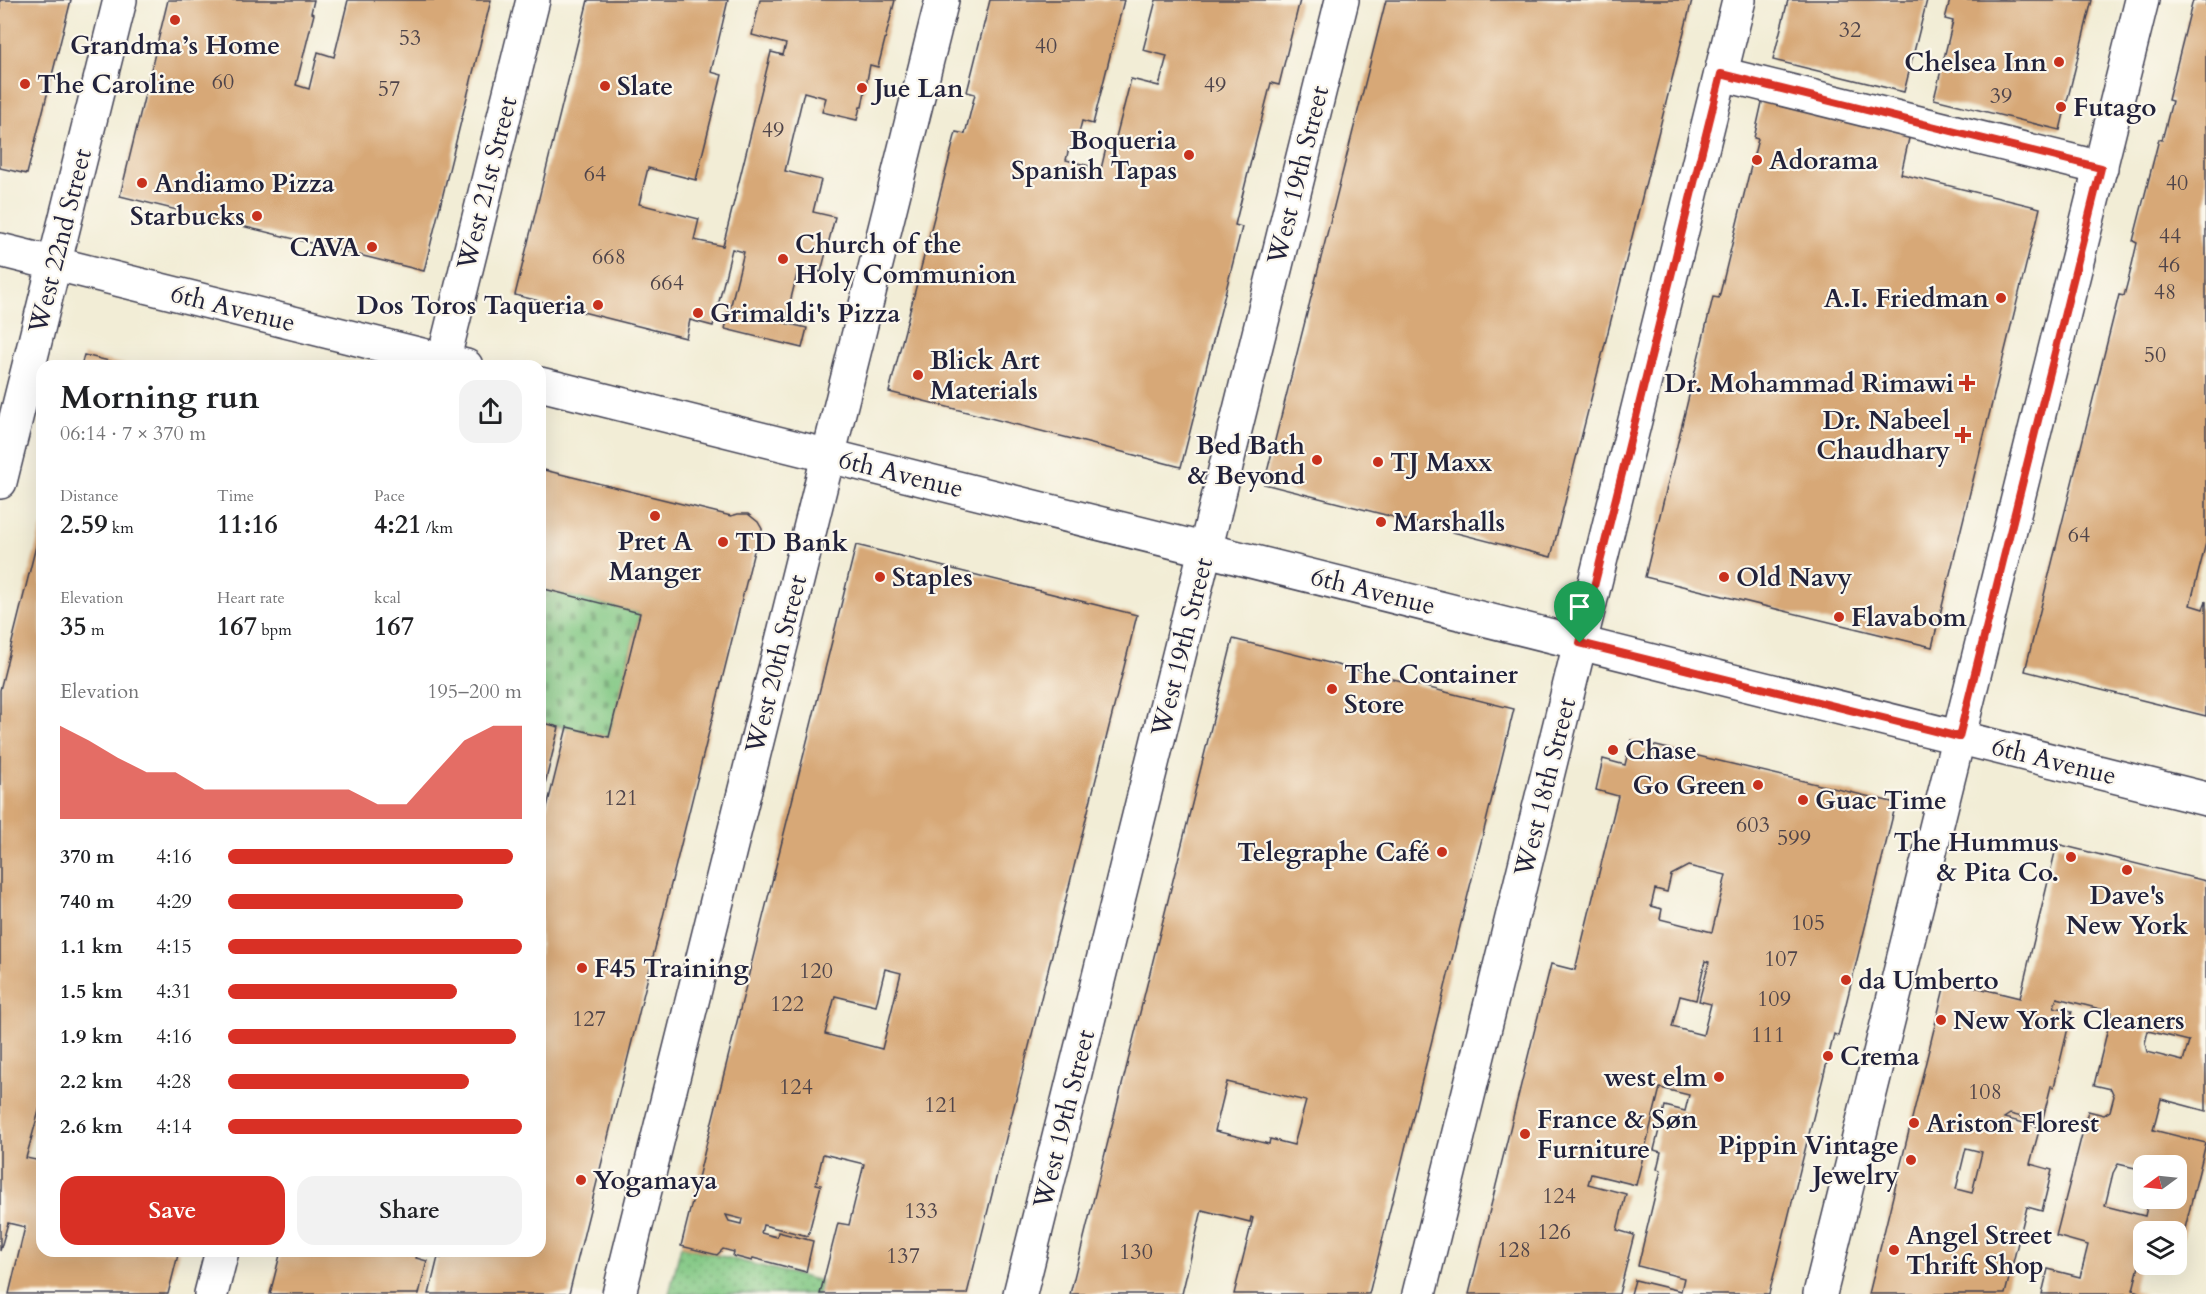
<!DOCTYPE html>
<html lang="en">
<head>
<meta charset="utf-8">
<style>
	:root { --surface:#fff; --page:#f2f2f2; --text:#202124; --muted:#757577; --accent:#d93025 }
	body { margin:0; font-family:Cardo,serif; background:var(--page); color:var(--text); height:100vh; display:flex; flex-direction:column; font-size:22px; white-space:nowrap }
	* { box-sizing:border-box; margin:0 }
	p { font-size:20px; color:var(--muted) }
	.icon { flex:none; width:33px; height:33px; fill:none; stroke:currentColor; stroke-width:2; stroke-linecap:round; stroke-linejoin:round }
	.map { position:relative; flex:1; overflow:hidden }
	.sheet { position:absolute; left:36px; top:360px; width:510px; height:897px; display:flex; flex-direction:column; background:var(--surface); border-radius:18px; box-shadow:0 6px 24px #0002 }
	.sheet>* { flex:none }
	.needle { width:39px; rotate:255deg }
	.buttons { position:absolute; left:2133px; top:1155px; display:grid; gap:12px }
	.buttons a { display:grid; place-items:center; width:54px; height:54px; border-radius:12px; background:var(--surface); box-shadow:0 6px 24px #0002; font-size:30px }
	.pin { position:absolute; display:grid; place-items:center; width:51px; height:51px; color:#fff; margin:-62px -26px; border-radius:50% 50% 50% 0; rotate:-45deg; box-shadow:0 0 6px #0007 }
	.pin .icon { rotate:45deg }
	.round { display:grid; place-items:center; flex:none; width:63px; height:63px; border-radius:18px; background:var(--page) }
	.headline { display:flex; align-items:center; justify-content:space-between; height:102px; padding:0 24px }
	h1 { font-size:33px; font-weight:700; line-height:45px }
	.stats { display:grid; grid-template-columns:repeat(3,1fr); gap:9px; height:102px; padding:6px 24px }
	.stats div { display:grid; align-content:center }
	.stats b { font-size:26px; font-weight:700 }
	.stats small { font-size:16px; font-weight:400 }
	.stats p { font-size:16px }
	.chart { height:168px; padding:12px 24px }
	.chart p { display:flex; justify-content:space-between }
	.chart svg { width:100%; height:108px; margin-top:6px; fill:var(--accent); opacity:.7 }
	.cta { display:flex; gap:12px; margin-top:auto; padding:12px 24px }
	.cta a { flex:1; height:69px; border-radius:18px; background:var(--accent); color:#fff; font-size:24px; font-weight:700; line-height:69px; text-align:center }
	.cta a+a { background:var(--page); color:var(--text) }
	ul { padding:0 24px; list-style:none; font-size:20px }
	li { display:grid; grid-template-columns:96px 72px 1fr; align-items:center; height:45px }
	li i { height:15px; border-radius:8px; background:var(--accent) }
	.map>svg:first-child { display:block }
</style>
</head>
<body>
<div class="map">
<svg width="2206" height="1294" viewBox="0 0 2206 1294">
	<defs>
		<pattern id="cemetery-stones" width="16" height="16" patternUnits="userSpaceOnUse" patternTransform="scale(1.5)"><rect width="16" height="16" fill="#81c783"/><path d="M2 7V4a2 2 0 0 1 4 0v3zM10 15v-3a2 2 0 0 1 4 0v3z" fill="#69a16c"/></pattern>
		<pattern id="park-dots" width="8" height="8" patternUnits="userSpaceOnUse" patternTransform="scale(1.5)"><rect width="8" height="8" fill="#81c783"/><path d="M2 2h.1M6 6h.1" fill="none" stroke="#69a16c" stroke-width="1.8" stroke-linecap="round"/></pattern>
	</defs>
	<rect width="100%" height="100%" fill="#fbf7ec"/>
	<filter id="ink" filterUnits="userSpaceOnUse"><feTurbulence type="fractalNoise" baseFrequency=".0167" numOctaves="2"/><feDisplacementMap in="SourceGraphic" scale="12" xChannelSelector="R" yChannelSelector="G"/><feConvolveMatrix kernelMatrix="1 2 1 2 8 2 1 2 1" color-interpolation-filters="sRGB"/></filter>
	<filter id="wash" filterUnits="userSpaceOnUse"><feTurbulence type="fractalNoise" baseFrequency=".008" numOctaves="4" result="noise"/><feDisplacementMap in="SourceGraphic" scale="24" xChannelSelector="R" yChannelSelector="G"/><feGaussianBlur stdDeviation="1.35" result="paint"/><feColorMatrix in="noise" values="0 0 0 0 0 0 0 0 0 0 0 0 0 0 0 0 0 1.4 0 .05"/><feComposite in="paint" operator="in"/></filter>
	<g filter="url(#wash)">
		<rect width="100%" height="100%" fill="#f2edd6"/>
		<polygon fill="url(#cemetery-stones)" stroke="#52745f" stroke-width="1.5" points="540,588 640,613 609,737 540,722"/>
		<polygon fill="url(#park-dots)" stroke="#52745f" stroke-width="1.5" points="681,1246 821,1281 818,1294 669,1294"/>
		<g id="blocks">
			<g fill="#d7a877" fill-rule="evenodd">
				<polygon points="0,0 71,0 27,174 0,168"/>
				<polygon points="168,0 314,0 311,13 314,14 296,85 309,89 318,52 334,57 348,0 491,0 424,271 120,196"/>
				<polygon points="588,0 728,0 711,72 722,75 696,180 648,168 639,204 699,219 694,240 723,246 771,52 783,55 786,44 752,35 760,0 895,0 878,67 870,65 862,107 860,107 857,120 822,112 826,98 804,92 785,171 821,180 813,212 835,217 821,272 799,266 785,323 807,328 802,348 725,329 744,252 732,249 713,326 690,320 686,338 515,295"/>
				<polygon points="990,0 1124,0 1093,124 1082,121 1075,149 1069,148 1066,160 1101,169 1106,148 1113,149 1131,79 1159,86 1167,56 1143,50 1156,0 1300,0 1279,85 1271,83 1254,149 1235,225 1242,227 1181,467 889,392 956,132 965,134 975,94 967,92"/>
				<polygon points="1386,0 1692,0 1551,557 1264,484"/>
				<polygon points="1788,0 1927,0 1904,92 1773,60"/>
				<polygon points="1950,0 2092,0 2060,130 1934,99 1953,21 1945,19"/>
				<polygon points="2193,0 2206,0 2206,543 2190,605 2203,609 2206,601 2206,716 2025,671 2119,295 2124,296 2131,269 2137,243 2133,241 2159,139 2162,140 2172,101 2168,100"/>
				<polygon points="1763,98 1910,134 1901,174 2040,208 1932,647 1645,577 1713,297 1719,298 1748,178 1758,139 1754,138"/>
				<polygon points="84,355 126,365 126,366 81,366"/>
				<polygon points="540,469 731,516 738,514 748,514 758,522 762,529 762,539 754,551 569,1294 429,1294 438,1257 441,1258 443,1251 540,1251 540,835 567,727 609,737 640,613 540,588"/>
				<polygon points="41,526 42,1100 26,1158 41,1161 40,1164 42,1165 42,1251 179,1251 168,1294 9,1294 25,1227 8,1223 0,1251 0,690"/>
				<path d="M 856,545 L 1137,615 L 967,1294 L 820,1294 L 838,1223 L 849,1225 L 864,1164 L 823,1154 L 816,1184 L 821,1185 L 808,1236 L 763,1225 L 761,1233 L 777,1237 L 778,1232 L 813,1241 L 806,1272 L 753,1258 L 752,1261 L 733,1256 L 734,1252 L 723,1249 L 717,1255 L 681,1246 ZM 885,969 L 901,973 L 882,1049 L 825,1034 L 835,996 L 876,1006 ZM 726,1215 L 742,1219 L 741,1224 L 729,1221 Z"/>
				<path d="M 1233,639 L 1514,709 L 1369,1294 L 1234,1294 L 1253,1218 L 1251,1217 L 1250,1222 L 1202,1210 L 1182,1294 L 1070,1294 ZM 1227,1082 L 1306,1101 L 1294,1145 L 1270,1139 L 1269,1144 L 1215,1131 Z"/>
				<polygon points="540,722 559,727 541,800 540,800"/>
				<path d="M 1631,740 L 1896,803 L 1838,1036 L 1834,1034 L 1769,1294 L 1631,1294 L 1635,1280 L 1681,1291 L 1684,1278 L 1638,1266 L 1661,1170 L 1657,1169 L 1661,1152 L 1654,1150 L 1665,1106 L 1685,1111 L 1689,1095 L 1660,1088 L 1636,1185 L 1591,1174 L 1588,1184 L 1626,1194 L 1617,1230 L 1634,1235 L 1619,1294 L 1469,1294 L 1551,964 L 1575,970 L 1618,796 L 1596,790 L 1603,759 L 1625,765 ZM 1688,866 L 1726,875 L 1712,932 L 1660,919 L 1662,909 L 1651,906 L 1655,889 L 1667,892 L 1671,875 ZM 1705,961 L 1709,962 L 1699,1001 L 1711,1004 L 1703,1035 L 1672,1027 L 1680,996 L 1696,1000 Z"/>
				<path d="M 2057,844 L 2206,881 L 2206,1111 L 2161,1099 L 2153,1130 L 2206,1143 L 2177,1261 L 2176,1232 L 2144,1232 L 2144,1258 L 2141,1258 L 2133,1290 L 2144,1294 L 2042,1294 L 2048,1269 L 2080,1277 L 2088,1245 L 2056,1236 L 2088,1111 L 2104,1115 L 2110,1111 L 2114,1096 L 2111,1089 L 2094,1085 L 2112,1012 L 2057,998 L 2054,1007 L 2072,1011 L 2054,1087 L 2051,1086 L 2042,1122 L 2010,1114 L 2004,1118 L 2040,1127 L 2030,1164 L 2052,1170 L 2042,1211 L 2027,1207 L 2005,1294 L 1869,1294 L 1946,980 L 2020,998 ZM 2148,1031 L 2189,1041 L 2183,1061 L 2147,1052 L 2145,1043 ZM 1966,1148 L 1982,1152 L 1972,1193 L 1956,1189 ZM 2118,1164 L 2144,1170 L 2144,1166 L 2176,1166 L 2176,1198 L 2149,1198 L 2145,1216 L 2105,1206 L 2113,1173 Z"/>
				<polygon points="281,1251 417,1251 416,1258 427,1261 419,1294 270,1294"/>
			</g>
		</g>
	</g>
	<g filter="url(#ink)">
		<use href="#blocks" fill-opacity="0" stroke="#414052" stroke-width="1.5"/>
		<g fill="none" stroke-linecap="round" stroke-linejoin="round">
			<g stroke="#414052" stroke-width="36">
				<g id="minor">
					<polyline points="1721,74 2101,168"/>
					<polyline points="442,366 533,0"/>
					<polyline points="0,482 120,0"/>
					<polyline points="211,1294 222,1251"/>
					<polyline points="619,1294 942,0"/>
					<polyline points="1020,1294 1342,0"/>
					<polyline points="1419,1294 1739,0"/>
					<polyline points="1820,1294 2142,0"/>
				</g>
			</g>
			<g stroke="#414052" stroke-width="36">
				<g id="major">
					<polyline points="0,250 466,366"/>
					<polyline points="540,384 2206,799"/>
				</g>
			</g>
			<use href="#minor" stroke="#fff" stroke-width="33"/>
			<use href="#major" stroke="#fff" stroke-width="33"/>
		</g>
	</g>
	<g fill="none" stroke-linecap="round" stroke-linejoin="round" filter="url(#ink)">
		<g stroke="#fff" stroke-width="12">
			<polygon id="route" points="1721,74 2101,168 1959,737 1580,643"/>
		</g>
		<use href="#route" stroke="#d93025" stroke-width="8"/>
	</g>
	<g fill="#c8321e" stroke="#fbf7ec" stroke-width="2">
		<circle cx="175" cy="20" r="6"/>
		<circle cx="2059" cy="62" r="6"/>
		<circle cx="25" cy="84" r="6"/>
		<circle cx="605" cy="86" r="6"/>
		<circle cx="862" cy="88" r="6"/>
		<circle cx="2061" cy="107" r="6"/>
		<circle cx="1189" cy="155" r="6"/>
		<circle cx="1757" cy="160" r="6"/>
		<circle cx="142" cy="183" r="6"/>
		<circle cx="257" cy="216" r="6"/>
		<circle cx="372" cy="247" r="6"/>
		<circle cx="783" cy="259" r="6"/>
		<circle cx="2001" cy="298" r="6"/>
		<circle cx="598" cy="305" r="6"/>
		<circle cx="698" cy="313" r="6"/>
		<circle cx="918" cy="375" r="6"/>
		<path d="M1964 374h6v6h6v6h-6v6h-6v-6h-6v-6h6z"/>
		<path d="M1960 426h6v6h6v6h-6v6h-6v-6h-6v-6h6z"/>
		<circle cx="1317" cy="460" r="6"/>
		<circle cx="1378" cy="462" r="6"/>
		<circle cx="655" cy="516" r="6"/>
		<circle cx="1381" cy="522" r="6"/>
		<circle cx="723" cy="542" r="6"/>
		<circle cx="880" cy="577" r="6"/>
		<circle cx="1724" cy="577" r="6"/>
		<circle cx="1839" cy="617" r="6"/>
		<circle cx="1332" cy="689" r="6"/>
		<circle cx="1613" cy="750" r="6"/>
		<circle cx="1758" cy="785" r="6"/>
		<circle cx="1803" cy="800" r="6"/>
		<circle cx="1442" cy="852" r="6"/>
		<circle cx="2071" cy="857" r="6"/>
		<circle cx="2127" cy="870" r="6"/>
		<circle cx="582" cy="968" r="6"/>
		<circle cx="1846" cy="980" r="6"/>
		<circle cx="1941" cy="1020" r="6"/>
		<circle cx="1828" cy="1056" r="6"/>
		<circle cx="1719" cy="1077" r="6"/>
		<circle cx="1914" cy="1123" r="6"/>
		<circle cx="1525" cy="1134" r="6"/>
		<circle cx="1911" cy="1160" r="6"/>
		<circle cx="581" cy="1180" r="6"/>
		<circle cx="1894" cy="1250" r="6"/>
	</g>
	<g text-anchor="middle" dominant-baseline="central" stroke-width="4.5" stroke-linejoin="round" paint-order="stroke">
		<g font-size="22" fill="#4f444a">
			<text x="1850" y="30">32</text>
			<text x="410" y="38">53</text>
			<text x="1046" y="46">40</text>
			<text x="223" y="82">60</text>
			<text x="1215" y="85">49</text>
			<text x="389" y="89">57</text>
			<text x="2001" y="96">39</text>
			<text x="773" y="130">49</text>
			<text x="595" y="174">64</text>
			<text x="2177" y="183">40</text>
			<text x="2170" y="236">44</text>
			<text x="609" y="257">668</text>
			<text x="2169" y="265">46</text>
			<text x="667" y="283">664</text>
			<text x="2165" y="292">48</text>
			<text x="2155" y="355">50</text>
			<text x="2079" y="535">64</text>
			<text x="621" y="798">121</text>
			<text x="1753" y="825">603</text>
			<text x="1794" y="838">599</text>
			<text x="1808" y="923">105</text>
			<text x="1781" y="959">107</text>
			<text x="816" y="971">120</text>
			<text x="1774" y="999">109</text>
			<text x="787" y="1004">122</text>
			<text x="589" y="1019">127</text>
			<text x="1768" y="1035">111</text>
			<text x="796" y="1087">124</text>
			<text x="1985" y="1092">108</text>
			<text x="941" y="1105">121</text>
			<text x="1559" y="1196">124</text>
			<text x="921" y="1211">133</text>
			<text x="1554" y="1232">126</text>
			<text x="1514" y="1250">128</text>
			<text x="1136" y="1252">130</text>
			<text x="903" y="1256">137</text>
		</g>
		<g font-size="26" font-weight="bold" fill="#22223b" stroke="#fbf7ec" text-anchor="start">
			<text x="175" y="45" text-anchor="middle">Grandma’s Home</text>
			<text x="2047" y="62" text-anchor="end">Chelsea Inn</text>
			<text x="37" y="84">The Caroline</text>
			<text x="617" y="86">Slate</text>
			<text x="874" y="88">Jue Lan</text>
			<text x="2073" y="107">Futago</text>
			<text x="1177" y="140" text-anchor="end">Boqueria<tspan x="1177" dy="30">Spanish Tapas</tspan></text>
			<text x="1769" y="160">Adorama</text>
			<text x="154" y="183">Andiamo Pizza</text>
			<text x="245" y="216" text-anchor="end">Starbucks</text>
			<text x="795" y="244">Church of the<tspan x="795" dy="30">Holy Communion</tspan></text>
			<text x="360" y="247" text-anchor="end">CAVA</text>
			<text x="1989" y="298" text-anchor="end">A.I. Friedman</text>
			<text x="586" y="305" text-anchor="end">Dos Toros Taqueria</text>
			<text x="710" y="313">Grimaldi's Pizza</text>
			<text x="930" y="360">Blick Art<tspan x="930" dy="30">Materials</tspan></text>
			<text x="1954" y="383" text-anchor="end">Dr. Mohammad Rimawi</text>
			<text x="1950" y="420" text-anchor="end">Dr. Nabeel<tspan x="1950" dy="30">Chaudhary</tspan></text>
			<text x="1305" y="445" text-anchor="end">Bed Bath<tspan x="1305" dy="30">&amp; Beyond</tspan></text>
			<text x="1390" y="462">TJ Maxx</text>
			<text x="1393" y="522">Marshalls</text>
			<text x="655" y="541" text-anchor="middle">Pret A<tspan x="655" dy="30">Manger</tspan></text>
			<text x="735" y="542">TD Bank</text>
			<text x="892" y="577">Staples</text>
			<text x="1736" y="577">Old Navy</text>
			<text x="1851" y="617">Flavabom</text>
			<text x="1344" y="674">The Container<tspan x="1344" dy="30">Store</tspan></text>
			<text x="1625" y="750">Chase</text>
			<text x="1746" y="785" text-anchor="end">Go Green</text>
			<text x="1815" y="800">Guac Time</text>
			<text x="2059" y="842" text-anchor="end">The Hummus<tspan x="2059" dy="30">&amp; Pita Co.</tspan></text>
			<text x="1430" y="852" text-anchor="end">Telegraphe Café</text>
			<text x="2127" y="895" text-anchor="middle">Dave's<tspan x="2127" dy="30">New York</tspan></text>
			<text x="594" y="968">F45 Training</text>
			<text x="1858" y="980">da Umberto</text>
			<text x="1953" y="1020">New York Cleaners</text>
			<text x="1840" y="1056">Crema</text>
			<text x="1707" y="1077" text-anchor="end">west elm</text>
			<text x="1537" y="1119">France &amp; Søn<tspan x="1537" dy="30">Furniture</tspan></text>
			<text x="1926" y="1123">Ariston Florest</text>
			<text x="1899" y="1145" text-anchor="end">Pippin Vintage<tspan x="1899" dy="30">Jewelry</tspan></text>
			<text x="593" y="1180">Yogamaya</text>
			<text x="1906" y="1235">Angel Street<tspan x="1906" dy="30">Thrift Shop</tspan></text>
		</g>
		<g font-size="26" fill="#22223b" stroke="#fbf7ec">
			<text transform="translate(1298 175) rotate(-76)">West 19th Street</text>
			<text transform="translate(487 183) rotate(-76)">West 21st Street</text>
			<text transform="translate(60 241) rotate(-76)">West 22nd Street</text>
			<text transform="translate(233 308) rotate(14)">6th Avenue</text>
			<text transform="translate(901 474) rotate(14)">6th Avenue</text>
			<text transform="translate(1373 591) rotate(14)">6th Avenue</text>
			<text transform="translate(1182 647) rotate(-76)">West 19th Street</text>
			<text transform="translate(776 664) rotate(-76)">West 20th Street</text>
			<text transform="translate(2054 761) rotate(14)">6th Avenue</text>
			<text transform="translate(1545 787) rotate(-76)">West 18th Street</text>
			<text transform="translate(1064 1119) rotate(-76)">West 19th Street</text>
		</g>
	</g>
</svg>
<div class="buttons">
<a><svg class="needle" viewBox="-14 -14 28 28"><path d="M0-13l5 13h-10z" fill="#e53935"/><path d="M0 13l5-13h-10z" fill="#757577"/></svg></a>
<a><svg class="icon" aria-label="layers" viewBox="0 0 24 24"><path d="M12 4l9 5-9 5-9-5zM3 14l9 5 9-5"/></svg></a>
</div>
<div class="pin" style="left:1580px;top:643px;background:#1e9e55"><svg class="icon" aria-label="arrive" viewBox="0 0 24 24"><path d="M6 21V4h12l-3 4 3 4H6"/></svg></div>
<section class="sheet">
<div class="headline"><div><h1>Morning run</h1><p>06:14 · 7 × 370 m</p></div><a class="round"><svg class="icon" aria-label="share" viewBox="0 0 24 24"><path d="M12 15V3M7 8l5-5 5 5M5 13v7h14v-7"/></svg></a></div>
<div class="stats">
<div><p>Distance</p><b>2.59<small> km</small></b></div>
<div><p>Time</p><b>11:16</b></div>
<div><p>Pace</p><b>4:21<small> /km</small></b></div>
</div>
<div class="stats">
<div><p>Elevation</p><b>35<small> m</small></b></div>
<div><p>Heart rate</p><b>167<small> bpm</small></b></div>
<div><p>kcal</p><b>167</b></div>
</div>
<div class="chart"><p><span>Elevation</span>195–200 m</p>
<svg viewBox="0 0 160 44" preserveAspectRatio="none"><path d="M0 44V6L10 12L20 19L30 25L40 25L50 32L60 32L70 32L80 32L90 32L100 32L110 38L120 38L130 25L140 12L150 6L160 6V44z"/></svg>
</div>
<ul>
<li><b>370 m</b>4:16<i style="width:97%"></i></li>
<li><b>740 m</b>4:29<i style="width:80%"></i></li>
<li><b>1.1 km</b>4:15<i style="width:100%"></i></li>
<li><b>1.5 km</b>4:31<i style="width:78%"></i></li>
<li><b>1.9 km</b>4:16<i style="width:98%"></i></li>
<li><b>2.2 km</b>4:28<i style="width:82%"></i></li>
<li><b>2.6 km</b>4:14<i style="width:100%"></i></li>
</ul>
<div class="cta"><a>Save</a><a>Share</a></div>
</section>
</div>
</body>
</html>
